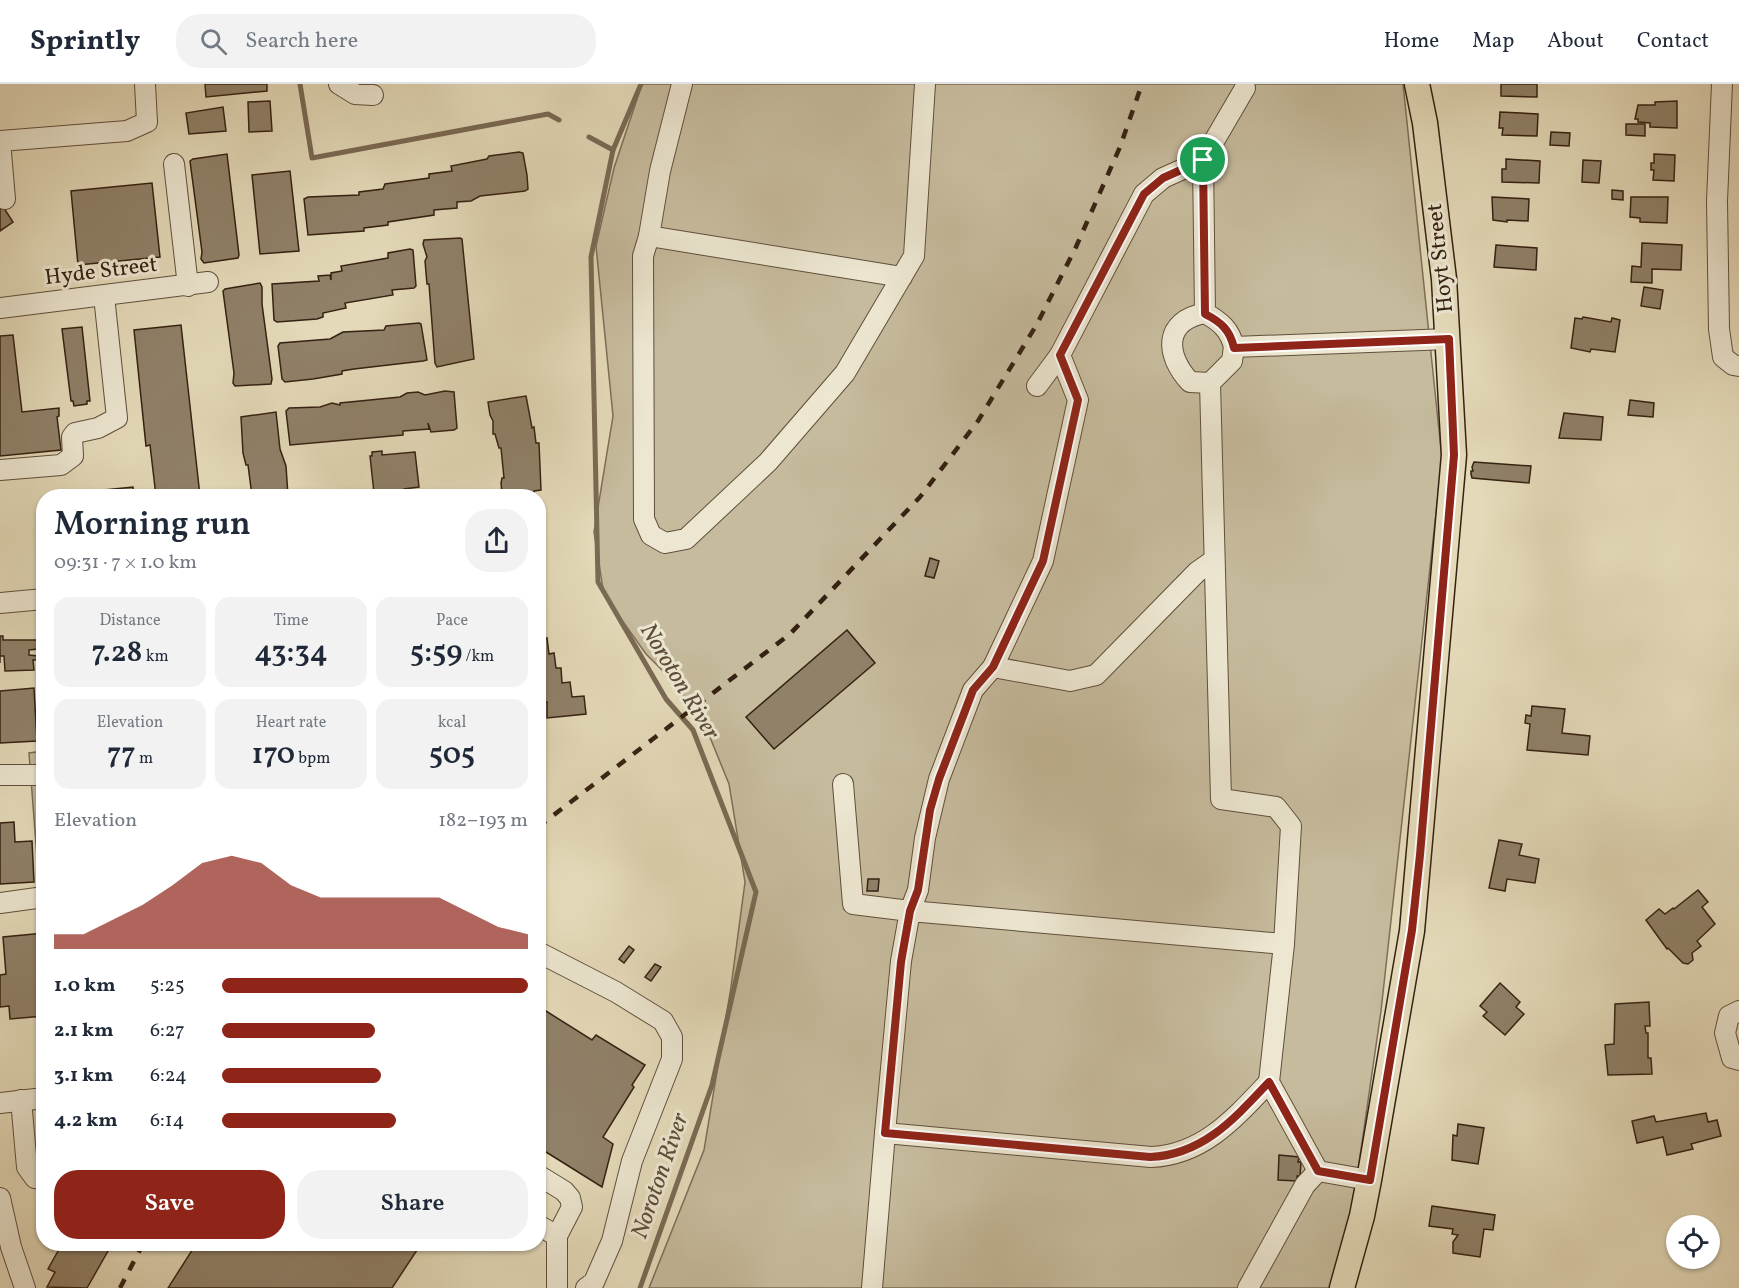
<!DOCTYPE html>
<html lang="en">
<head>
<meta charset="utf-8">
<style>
	:root { --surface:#fff; --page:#f2f2f3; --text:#1f2937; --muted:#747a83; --line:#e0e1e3; --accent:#8f2418 }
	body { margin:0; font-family:Vollkorn,serif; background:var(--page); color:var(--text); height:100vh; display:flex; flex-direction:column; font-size:22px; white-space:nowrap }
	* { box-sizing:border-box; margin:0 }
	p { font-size:20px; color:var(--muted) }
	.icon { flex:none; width:33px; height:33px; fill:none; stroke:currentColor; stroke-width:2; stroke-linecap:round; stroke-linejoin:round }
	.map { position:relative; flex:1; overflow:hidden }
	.sheet { position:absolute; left:36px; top:405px; width:510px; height:762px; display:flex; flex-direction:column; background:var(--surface); border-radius:24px; box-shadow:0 2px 4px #0004 }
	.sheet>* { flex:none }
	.controls { position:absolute; left:1666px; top:1131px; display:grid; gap:12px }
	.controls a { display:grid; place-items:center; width:54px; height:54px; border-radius:50%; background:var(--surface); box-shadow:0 2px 4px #0004; font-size:30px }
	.pin { position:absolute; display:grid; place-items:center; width:51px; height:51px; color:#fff; margin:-26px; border:3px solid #fff; border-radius:50%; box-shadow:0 2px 6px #0007 }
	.round { display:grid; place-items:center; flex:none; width:63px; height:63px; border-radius:24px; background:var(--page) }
	.head { display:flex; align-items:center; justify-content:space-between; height:102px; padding:0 18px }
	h1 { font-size:33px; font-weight:600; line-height:45px }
	.figures { display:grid; grid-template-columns:repeat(3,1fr); gap:9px; height:102px; padding:6px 18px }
	.figures div { display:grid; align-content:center; border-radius:15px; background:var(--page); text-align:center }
	.figures b { font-size:30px; font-weight:600 }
	.figures small { font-size:16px; font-weight:400 }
	.figures p { font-size:16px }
	.chart { height:168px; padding:12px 18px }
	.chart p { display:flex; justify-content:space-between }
	.chart svg { width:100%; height:108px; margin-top:6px; fill:var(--accent); opacity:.7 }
	.cta { display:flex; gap:12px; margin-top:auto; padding:12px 18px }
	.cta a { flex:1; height:69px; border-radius:24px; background:var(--accent); color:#fff; font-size:24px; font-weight:600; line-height:69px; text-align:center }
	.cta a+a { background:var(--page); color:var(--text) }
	ul { padding:0 18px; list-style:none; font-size:20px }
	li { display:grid; grid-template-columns:96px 72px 1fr; align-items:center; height:45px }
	li i { height:15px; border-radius:8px; background:var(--accent) }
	header { display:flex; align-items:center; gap:36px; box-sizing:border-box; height:84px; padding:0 30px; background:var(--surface); border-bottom:2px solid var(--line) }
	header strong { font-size:28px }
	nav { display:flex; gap:33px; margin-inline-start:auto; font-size:21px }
	.search { width:420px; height:54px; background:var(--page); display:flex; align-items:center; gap:15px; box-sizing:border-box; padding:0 21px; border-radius:24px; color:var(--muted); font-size:22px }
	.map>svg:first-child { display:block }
</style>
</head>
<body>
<header>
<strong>Sprintly</strong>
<div class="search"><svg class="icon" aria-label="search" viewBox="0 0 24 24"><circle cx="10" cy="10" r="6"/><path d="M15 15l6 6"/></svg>Search here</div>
<nav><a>Home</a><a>Map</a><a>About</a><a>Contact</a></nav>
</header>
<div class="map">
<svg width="1739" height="1204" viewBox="0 0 1739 1204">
	<rect width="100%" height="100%" fill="#e4dab9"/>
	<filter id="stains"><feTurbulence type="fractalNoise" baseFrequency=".00333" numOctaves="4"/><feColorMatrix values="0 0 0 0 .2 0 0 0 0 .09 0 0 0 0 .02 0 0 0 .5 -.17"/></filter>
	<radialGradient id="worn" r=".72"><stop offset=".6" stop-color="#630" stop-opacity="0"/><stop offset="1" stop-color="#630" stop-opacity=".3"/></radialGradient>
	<g fill="#c6bb9d" stroke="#7e6e58" stroke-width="1.5">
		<polygon points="642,0 1403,0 1442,375 1381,927 1347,1162 1334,1204 649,1204 704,1066 731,903 745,798 729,700 707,646 672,596 646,570 604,511 594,448 613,332 596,162 614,84"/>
		<polygon points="43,667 44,837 42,838 29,669"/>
	</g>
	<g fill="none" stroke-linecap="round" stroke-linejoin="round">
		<g stroke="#7a6a54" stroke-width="5">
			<polyline points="300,0 312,74 548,30 559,36"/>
			<polyline points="589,53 613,66"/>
			<polyline points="640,1204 712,1001 756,808 693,646 666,615 598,498 591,173 613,66 641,0"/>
		</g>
	</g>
	<g fill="#908169" stroke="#352112" stroke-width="1.5">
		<polygon points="205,0 267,0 267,7 206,13"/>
		<polygon points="1501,0 1537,0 1537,13 1501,12"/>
		<polygon points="270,17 272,47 249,48 248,18"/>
		<polygon points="1677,17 1677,44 1650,43 1650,39 1638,38 1638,35 1635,35 1638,21 1655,21 1655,18"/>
		<polygon points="223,23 226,47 189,50 186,29"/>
		<polygon points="1500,28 1538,30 1537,52 1502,51 1503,44 1499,44"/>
		<polygon points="1626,40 1645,40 1645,52 1626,51"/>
		<polygon points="1551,48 1570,49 1569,62 1550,61"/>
		<polygon points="519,68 523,69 527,91 528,105 525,107 480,112 471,117 457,118 457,124 434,126 434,131 388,138 388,141 364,144 364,147 308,151 304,115 308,113 359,111 359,108 383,105 385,100 429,94 429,90 452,87 451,82 487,75 489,72"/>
		<polygon points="227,70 239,171 238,174 204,179 201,175 202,168 190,77 193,75"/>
		<polygon points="1654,70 1675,71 1674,97 1653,96 1654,86 1651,86 1651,79 1654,79"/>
		<polygon points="1506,75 1540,77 1539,99 1502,98 1502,85 1506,85"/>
		<polygon points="1583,76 1601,77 1599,99 1582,98"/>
		<polygon points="290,87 299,167 260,170 252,91"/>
		<polygon points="152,99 160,173 78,181 71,107"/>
		<polygon points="1612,106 1623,107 1623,116 1612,115"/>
		<polygon points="1492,113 1529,115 1528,137 1507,136 1507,138 1493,136"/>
		<polygon points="1631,113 1668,113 1667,139 1640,138 1640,134 1630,133"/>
		<polygon points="0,118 13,138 0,147"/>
		<polygon points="460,154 462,155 474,275 437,283 435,279 429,200 427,200 425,177 427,173 423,160 424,156"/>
		<polygon points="1642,159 1682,161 1681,186 1652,185 1652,199 1631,198 1632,182 1641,183"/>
		<polygon points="1496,161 1537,164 1536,186 1494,183"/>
		<polygon points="410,165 413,166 416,202 414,204 392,206 393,211 345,219 346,224 323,229 323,233 317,235 277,238 274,236 272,200 319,197 318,192 330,191 331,196 331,189 342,187 341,182 388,174 388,169"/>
		<polygon points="260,199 262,203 262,220 272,295 271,300 235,302 233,299 234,289 223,207 225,205"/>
		<polygon points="1644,203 1663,206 1660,225 1641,222"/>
		<polygon points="1583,233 1611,238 1612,234 1620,236 1615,268 1591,265 1590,268 1571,264 1575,234 1582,235"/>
		<polygon points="419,239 421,240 427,276 423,277 354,285 342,287 342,290 313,295 285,298 282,295 278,262 280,259 330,255 343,248 384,246 386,242"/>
		<polygon points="181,241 200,412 156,412 150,361 146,362 134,246"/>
		<polygon points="82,243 90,317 87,317 87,320 74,322 73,317 71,317 62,245"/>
		<polygon points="13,251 22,328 59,324 59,332 57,333 61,366 0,372 0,252"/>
		<polygon points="445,307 454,308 457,344 454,346 431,348 428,339 429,345 403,347 403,351 290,361 286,327 289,324 320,323 332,319 340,321 340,319 400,313 407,309 418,308 425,311"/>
		<polygon points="526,312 532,344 534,343 536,359 539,359 541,406 534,407 534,412 495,412 495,410 502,409 501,399 502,394 504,394 501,364 499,364 495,350 493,350 493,337 490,331 488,318"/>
		<polygon points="1630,316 1654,319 1653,333 1628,331"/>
		<polygon points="276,328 280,365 286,382 288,412 252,412 248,381 246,381 243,369 241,333"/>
		<polygon points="1564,329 1603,333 1601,356 1559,354"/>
		<polygon points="382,367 382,371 415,368 419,403 404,405 404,408 396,409 396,406 374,409 370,372 372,372 372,368"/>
		<polygon points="1474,378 1531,382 1529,399 1472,394 1471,390 1471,387 1473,387 1472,383"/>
		<polygon points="133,403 134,412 105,412 104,406"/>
		<polygon points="930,474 939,477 934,494 925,492"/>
		<polygon points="538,533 539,545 542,545 543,555 547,554 549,570 554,569 556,584 561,584 562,599 570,598 572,613 584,612 586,630 547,634 547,618 538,618"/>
		<polygon points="847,546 875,579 774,665 746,633"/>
		<polygon points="0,552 3,552 3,556 37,556 38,565 29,566 29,571 38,572 38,576 33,576 34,586 5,587 4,572 0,572 0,579"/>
		<polygon points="34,604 37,657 0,659 0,607"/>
		<polygon points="1532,622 1565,625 1562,649 1590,652 1588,671 1527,666 1530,640 1525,639 1526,631 1531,632"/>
		<polygon points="14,738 15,758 32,757 34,798 0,800 0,739"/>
		<polygon points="1499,756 1522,760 1519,771 1539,775 1535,799 1507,795 1505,807 1489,804"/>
		<polygon points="868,795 879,795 878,807 867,807"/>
		<polygon points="1698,806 1708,818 1702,823 1715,840 1697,857 1701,862 1692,869 1693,876 1688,880 1683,879 1668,864 1667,865 1646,836 1659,825 1665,830 1673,824 1674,825"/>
		<polygon points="44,849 44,932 10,935 9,922 0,923 0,891 6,890 3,853"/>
		<polygon points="629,862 634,866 624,879 619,875"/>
		<polygon points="655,880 661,883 651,897 645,893"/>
		<polygon points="1500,899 1520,918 1516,923 1524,930 1505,951 1483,932 1487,928 1480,922"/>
		<polygon points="1649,918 1650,942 1645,942 1646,949 1648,949 1648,974 1651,974 1652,990 1608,991 1605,961 1614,960 1615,920"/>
		<polygon points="538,922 592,956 596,951 645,981 632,1001 634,1003 603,1053 613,1060 602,1103 538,1063"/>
		<polygon points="1706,1029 1708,1038 1717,1036 1721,1052 1691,1060 1693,1065 1667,1071 1663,1053 1637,1059 1632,1037 1654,1032 1656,1038"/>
		<polygon points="1458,1040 1484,1044 1478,1080 1452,1076 1453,1051 1457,1052"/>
		<polygon points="1279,1071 1299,1073 1298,1078 1301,1078 1300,1092 1297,1092 1297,1097 1278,1096"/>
		<polygon points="1432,1122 1495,1131 1493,1146 1484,1145 1480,1173 1453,1169 1453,1158 1458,1151 1452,1150 1453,1145 1429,1142"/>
		<polygon points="62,1160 112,1160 87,1204 47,1203 55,1188 48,1185"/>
		<polygon points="196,1160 421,1160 392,1204 168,1204"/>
	</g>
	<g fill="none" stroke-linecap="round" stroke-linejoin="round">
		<g stroke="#614f3c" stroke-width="22">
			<g id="minor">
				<polyline points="339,0 355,10 373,11"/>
				<polyline points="1722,0 1717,117 1719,245 1723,273 1733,281 1739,282"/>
				<path d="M 1245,4 L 1203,76 L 1205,229 C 1221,238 1230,246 1234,263 L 1449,255"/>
				<polyline points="0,57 127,47 147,38 145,0"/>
				<polyline points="0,57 5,115"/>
				<polyline points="174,80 188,202"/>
				<polyline points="649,152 660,87 682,0"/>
				<polyline points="902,193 649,152 643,172 644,435 651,451 665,459 686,455 768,378 845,289 914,172 925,0"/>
				<polyline points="0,224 208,198"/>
				<path d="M 1205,229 C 1163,237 1165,271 1190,298 L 1210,299"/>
				<path d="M 1234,263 L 1232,277 L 1210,299 L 1221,715 L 1276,723 L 1291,742 L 1284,860 L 910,827 L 901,877 L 885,1049 L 1151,1073 C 1203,1071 1235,1034 1269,998"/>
				<polyline points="1037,302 1060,271 1144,110 1163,94 1203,76"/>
				<polyline points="0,386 61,381 73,372 72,353 75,349 98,344 117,334 104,212"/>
				<polyline points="0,519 44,515"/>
				<polyline points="993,583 1043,477 1078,316 1060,271"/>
				<polyline points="0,691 44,691"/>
				<polyline points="843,700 853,820 910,827 918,806 925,754 939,695 973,606 993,583 1070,597 1096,591 1197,488 1214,476"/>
				<polyline points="0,819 44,813"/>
				<polyline points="1284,860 1269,998 1318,1087 1369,1096"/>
				<polyline points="538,868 616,908 663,937 672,953 672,975 632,1077 612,1157 594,1198 586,1204"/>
				<polyline points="1739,927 1729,932 1725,949 1732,974 1739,976"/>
				<polyline points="21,1016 27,1083 35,1094 44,1095"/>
				<polyline points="0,1019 44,1014"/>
				<polyline points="538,1091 564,1107 570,1114 572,1123 557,1152 557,1204"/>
				<polyline points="0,1114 11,1163 25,1204"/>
				<polyline points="538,1141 557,1152"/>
				<polyline points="872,1204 885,1049"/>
				<polyline points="1248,1204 1305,1101 1318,1087"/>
			</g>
		</g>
		<g stroke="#352112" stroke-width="27">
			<polyline id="major" points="1342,1204 1362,1132 1369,1096 1412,847 1454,371 1444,195 1425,39 1417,0"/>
		</g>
		<use href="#minor" stroke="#ede7d2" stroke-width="20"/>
		<use href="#major" stroke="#e4dab9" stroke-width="24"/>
		<g stroke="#352112" stroke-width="4.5" stroke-dasharray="10 10" stroke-linecap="butt">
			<polyline points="538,743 790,550 920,413 978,337 1037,240 1076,163 1120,63 1142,0"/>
			<polyline points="120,1204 143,1160"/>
		</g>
	</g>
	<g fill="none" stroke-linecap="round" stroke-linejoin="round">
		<g stroke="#fff" stroke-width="12">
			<path id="route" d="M 1203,76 L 1205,230 C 1221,238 1230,246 1234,264 L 1449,255 L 1454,371 L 1420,771 L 1412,846 L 1370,1096 L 1318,1087 L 1269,998 C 1235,1034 1203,1071 1150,1073 L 885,1049 L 901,878 L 910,827 L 918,806 L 930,726 L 939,695 L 973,606 L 993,583 L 1043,477 L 1078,316 L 1060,271 L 1144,110 L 1163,94 Z"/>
		</g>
		<use href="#route" stroke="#8f2418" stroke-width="8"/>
	</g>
	<g text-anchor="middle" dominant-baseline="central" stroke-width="6" stroke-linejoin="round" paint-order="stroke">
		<g font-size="22" fill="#352112" stroke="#ede7d2">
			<text transform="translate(1441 174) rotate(-96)">Hoyt Street</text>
			<text transform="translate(101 188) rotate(-7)">Hyde Street</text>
		</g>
		<g font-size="24" font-style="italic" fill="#5d4c38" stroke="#ede7d2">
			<text transform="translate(679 598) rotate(59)">Noroton River</text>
			<text transform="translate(661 1092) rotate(-71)">Noroton River</text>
		</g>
	</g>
	<rect width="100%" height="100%" filter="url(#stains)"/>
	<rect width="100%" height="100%" fill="url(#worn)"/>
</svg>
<div class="controls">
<a><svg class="icon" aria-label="locate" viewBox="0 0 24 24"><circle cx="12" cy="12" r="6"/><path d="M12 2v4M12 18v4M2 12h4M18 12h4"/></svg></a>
</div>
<div class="pin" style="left:1203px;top:76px;background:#1e9e55"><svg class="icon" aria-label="arrive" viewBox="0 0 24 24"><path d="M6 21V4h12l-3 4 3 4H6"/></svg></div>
<section class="sheet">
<div class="head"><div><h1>Morning run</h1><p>09:31 · 7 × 1.0 km</p></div><a class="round"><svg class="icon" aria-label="share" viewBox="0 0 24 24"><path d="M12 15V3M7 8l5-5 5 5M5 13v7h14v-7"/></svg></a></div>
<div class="figures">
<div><p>Distance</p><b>7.28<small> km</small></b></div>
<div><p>Time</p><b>43:34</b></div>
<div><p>Pace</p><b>5:59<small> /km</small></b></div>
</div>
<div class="figures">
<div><p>Elevation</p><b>77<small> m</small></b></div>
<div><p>Heart rate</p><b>170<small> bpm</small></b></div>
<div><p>kcal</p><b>505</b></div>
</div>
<div class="chart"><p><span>Elevation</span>182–193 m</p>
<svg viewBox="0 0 160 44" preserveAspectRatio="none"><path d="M0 44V38L10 38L20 32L30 26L40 18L50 9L60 6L70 9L80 18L90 23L100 23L110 23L120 23L130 23L140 29L150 35L160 38V44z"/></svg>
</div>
<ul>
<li><b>1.0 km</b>5:25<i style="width:100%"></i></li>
<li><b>2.1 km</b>6:27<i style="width:50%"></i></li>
<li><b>3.1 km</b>6:24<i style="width:52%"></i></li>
<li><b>4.2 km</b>6:14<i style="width:57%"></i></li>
</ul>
<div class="cta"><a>Save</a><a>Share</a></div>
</section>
</div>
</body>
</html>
